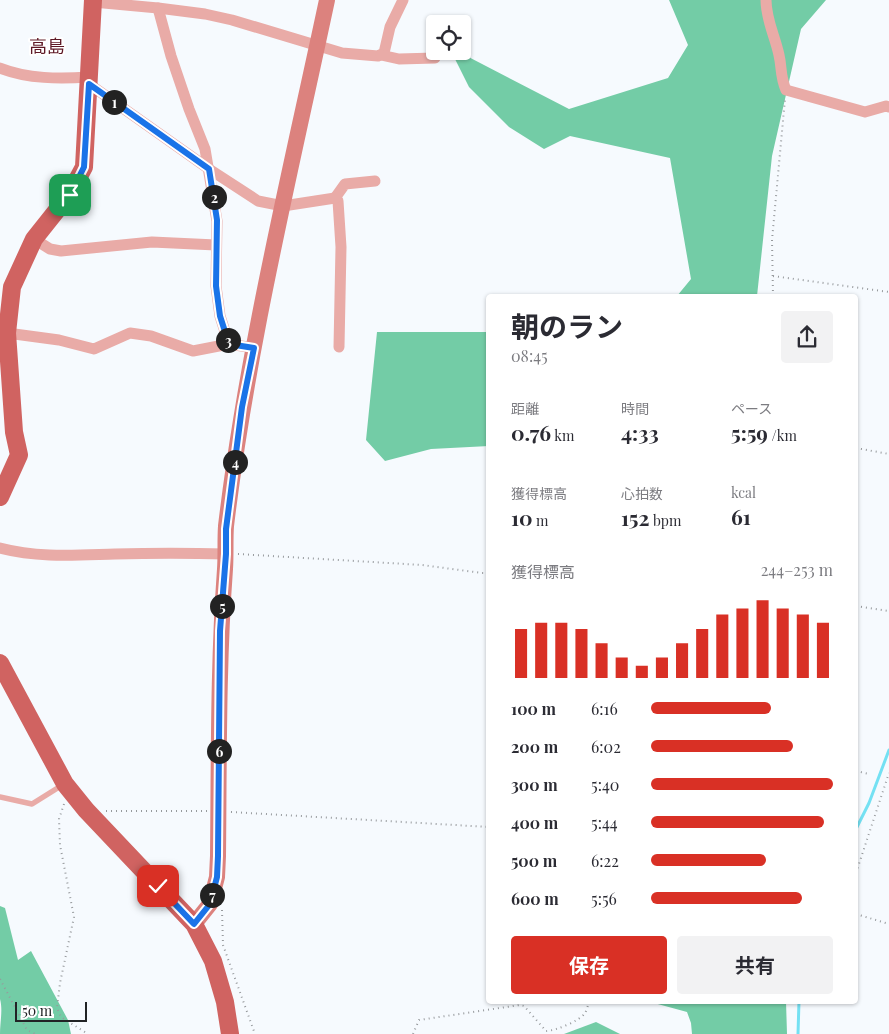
<!DOCTYPE html>
<html lang="ja">
<head>
<meta charset="utf-8">
<style>
	:root { --surface:#fff; --page:#f2f2f3; --text:#2b2b33; --muted:#7c7c81; --accent:#d93025 }
	body { margin:0; font-family:"Playfair Display","Noto Sans JP",serif; background:var(--page); color:var(--text); height:100vh; display:flex; flex-direction:column; font-size:19px; white-space:nowrap }
	* { box-sizing:border-box; margin:0 }
	p { font-size:16px; color:var(--muted) }
	.icon { flex:none; width:28px; height:28px; fill:none; stroke:currentColor; stroke-width:2; stroke-linecap:round; stroke-linejoin:round }
	.map { position:relative; flex:1; overflow:hidden }
	.panel { position:absolute; left:486px; top:294px; width:372px; height:710px; display:flex; flex-direction:column; background:var(--surface); border-radius:5px; box-shadow:0 1px 4px #0004 }
	.panel>* { flex:none }
	.controls { position:absolute; left:426px; top:15px; display:grid; gap:10px }
	.controls a { display:grid; place-items:center; width:45px; height:45px; border-radius:5px; background:var(--surface); box-shadow:0 1px 4px #0004; font-size:25px }
	.scale { position:absolute; left:15px; bottom:12px; width:72px; box-sizing:border-box; padding-left:5px; border:2px solid #212325; border-top:0; font-size:14px; line-height:18px; white-space:nowrap; color:#212325; -webkit-text-stroke:4px #fff; paint-order:stroke }
	.pin { position:absolute; display:grid; place-items:center; width:42px; height:42px; color:#fff; margin:-21px; border-radius:10px; box-shadow:0 2px 8px #0006 }
	.km { position:absolute; width:25px; height:25px; margin:-12px; border-radius:50%; background:#222; color:#fff; font-size:14px; line-height:25px; text-align:center }
	.round { display:grid; place-items:center; flex:none; width:52px; height:52px; border-radius:5px; background:var(--page) }
	.head { display:flex; align-items:center; justify-content:space-between; height:85px; padding:0 25px }
	h1 { font-size:28px; font-weight:700; line-height:38px }
	.figures { display:grid; grid-template-columns:repeat(3,1fr); gap:8px; height:85px; padding:5px 25px }
	.figures div { display:grid; align-content:center }
	.figures b { font-size:21px; font-weight:700 }
	.figures small { font-size:14px; font-weight:400 }
	.figures p { font-size:14px }
	.chart { height:140px; padding:10px 25px }
	.chart p { display:flex; justify-content:space-between }
	.chart svg { width:100%; height:90px; margin-top:5px; stroke:var(--accent); stroke-width:6 }
	.cta { display:flex; gap:10px; margin-top:auto; padding:10px 25px }
	.cta a { flex:1; height:58px; border-radius:5px; background:var(--accent); color:#fff; font-size:20px; font-weight:700; line-height:58px; text-align:center }
	.cta a+a { background:var(--page); color:var(--text) }
	ul { padding:0 25px; list-style:none; font-size:16px }
	li { display:grid; grid-template-columns:80px 60px 1fr; align-items:center; height:38px }
	li i { height:12px; border-radius:6px; background:var(--accent) }
	.map>svg:first-child { display:block }
</style>
</head>
<body>
<div class="map">
<svg width="889" height="1034" viewBox="0 0 889 1034">
	<rect width="100%" height="100%" fill="#f6fafe"/>
	<g fill="#73cca6">
		<polygon points="669,0 826,0 801,29 772,156 757,296 677,296 691,279 670,158 570,136 544,149 509,127 469,87 451,51 457,51 569,109 668,78 688,45"/>
		<polygon points="377,332 489,332 489,446 431,449 385,461 366,440"/>
		<path d="M 0,906 L 5,908 L 18,960 L 31,951 L 68,1020 L 71,1034 L 0,1034 C 0,1022 3,1010 0,999 Z"/>
		<polygon points="654,1001 786,1001 787,1034 692,1034 691,1023 687,1012 654,1003"/>
		<polygon points="596,1022 620,1034 564,1034"/>
	</g>
	<g fill="none" stroke-linecap="round" stroke-linejoin="round">
		<g stroke="#74e1f3" stroke-width="3">
			<polyline points="856,829 869,803 889,750"/>
			<polyline points="798,1034 799,1001"/>
		</g>
		<g stroke="#979a9d" stroke-width="2" stroke-dasharray="1 4" stroke-linecap="butt">
			<polyline points="773,276 889,292"/>
			<polyline points="773,296 772,240 785,99"/>
			<polyline points="856,448 889,454"/>
			<polyline points="238,554 422,565 482,573 489,573"/>
			<polyline points="856,606 889,611"/>
			<polyline points="856,771 869,774"/>
			<polyline points="64,804 59,819 60,845 74,917 60,983 57,1008 61,1017 88,1034"/>
			<polyline points="106,811 207,811"/>
			<polyline points="231,812 489,827"/>
			<polyline points="856,873 889,773"/>
			<polyline points="222,910 223,945 255,1034"/>
			<polyline points="856,914 889,924"/>
			<polyline points="0,979 27,1030 35,1034"/>
			<path d="M 413,1034 L 419,1020 L 520,1005 L 524,1006 L 546,1031 C 555,1031 580,1021 585,1013 C 587,1010 588,1005 589,1001"/>
		</g>
		<polyline stroke="#e9aba7" stroke-width="5.5" points="0,797 32,804 64,784"/>
		<g stroke="#e9aba7" stroke-width="11">
			<path d="M 766,0 C 766,20 775,36 779,55 C 782,68 780,76 786,90 L 865,112 L 886,106 L 889,107"/>
			<polyline points="93,2 158,8 205,14 232,20 342,53 378,56 384,53 390,27 403,0"/>
			<polyline points="158,8 171,56 189,109 205,149 217,221 216,286 220,316 229,344"/>
			<polyline points="381,55 399,59 435,58"/>
			<path d="M 0,68 C 28,79 59,79 89,77"/>
			<polyline points="89,84 209,169 258,201 283,206 335,198 338,201 341,247 339,347"/>
			<polyline points="335,198 345,184 375,181"/>
			<polyline points="34,239 50,249 61,251 152,242 216,245"/>
			<polyline points="7,333 59,340 94,349 130,333 151,336 193,351 229,344 254,348"/>
			<path d="M 0,548 C 38,558 76,555 115,554 C 152,553 189,553 226,554"/>
		</g>
		<path stroke="#dc827e" stroke-width="16" d="M 194,924 L 210,904 L 217,877 L 218,856 C 219,761 218,665 225,569 C 226,555 225,540 226,526 C 247,349 290,174 327,0"/>
		<g stroke="#d06361" stroke-width="18">
			<polyline points="0,497 19,455 14,432 7,333 12,287 34,239 69,195 84,167 93,0"/>
			<polyline points="0,663 65,784 86,810 194,924 213,961 225,1002 230,1034"/>
		</g>
	</g>
	<g fill="none" stroke-linecap="round" stroke-linejoin="round">
		<g stroke="#fff" stroke-width="10">
			<polyline id="route" points="70,195 84,167 89,84 209,169 217,220 216,286 220,316 229,344 254,348 242,407 226,529 226,554 220,631 218,856 217,877 210,904 194,924 158,886"/>
		</g>
		<use href="#route" stroke="#1a73e8" stroke-width="6"/>
	</g>
	<g text-anchor="middle" dominant-baseline="central" stroke-width="4" stroke-linejoin="round" paint-order="stroke">
		<g font-size="18" fill="#5e1926" stroke="#fff">
			<text x="47" y="46">高島</text>
		</g>
	</g>
</svg>
<div class="controls">
<a><svg class="icon" aria-label="locate" viewBox="0 0 24 24"><circle cx="12" cy="12" r="6"/><path d="M12 2v4M12 18v4M2 12h4M18 12h4"/></svg></a>
</div>
<div class="scale">50 m</div>
<div class="pin" style="left:70px;top:195px;background:#1e9e55"><svg class="icon" aria-label="arrive" viewBox="0 0 24 24"><path d="M6 21V4h12l-3 4 3 4H6"/></svg></div>
<div class="pin" style="left:158px;top:886px;background:#d93025"><svg class="icon" aria-label="check" viewBox="0 0 24 24"><path d="M5 12l5 5 9-10"/></svg></div>
<b class="km" style="left:114px;top:102px">1</b>
<b class="km" style="left:214px;top:197px">2</b>
<b class="km" style="left:228px;top:340px">3</b>
<b class="km" style="left:235px;top:462px">4</b>
<b class="km" style="left:222px;top:606px">5</b>
<b class="km" style="left:219px;top:751px">6</b>
<b class="km" style="left:212px;top:895px">7</b>
<section class="panel">
<div class="head"><div><h1>朝のラン</h1><p>08:45</p></div><a class="round"><svg class="icon" aria-label="share" viewBox="0 0 24 24"><path d="M12 15V3M7 8l5-5 5 5M5 13v7h14v-7"/></svg></a></div>
<div class="figures">
<div><p>距離</p><b>0.76<small> km</small></b></div>
<div><p>時間</p><b>4:33</b></div>
<div><p>ペース</p><b>5:59<small> /km</small></b></div>
</div>
<div class="figures">
<div><p>獲得標高</p><b>10<small> m</small></b></div>
<div><p>心拍数</p><b>152<small> bpm</small></b></div>
<div><p>kcal</p><b>61</b></div>
</div>
<div class="chart"><p><span>獲得標高</span>244–253 m</p>
<svg viewBox="0 0 160 44" preserveAspectRatio="none"><path d="M5 44V20M15 44V17M25 44V17M35 44V20M45 44V27M55 44V34M65 44V38M75 44V34M85 44V27M95 44V20M105 44V13M115 44V10M125 44V6M135 44V10M145 44V13M155 44V17"/></svg>
</div>
<ul>
<li><b>100 m</b>6:16<i style="width:66%"></i></li>
<li><b>200 m</b>6:02<i style="width:78%"></i></li>
<li><b>300 m</b>5:40<i style="width:100%"></i></li>
<li><b>400 m</b>5:44<i style="width:95%"></i></li>
<li><b>500 m</b>6:22<i style="width:63%"></i></li>
<li><b>600 m</b>5:56<i style="width:83%"></i></li>
</ul>
<div class="cta"><a>保存</a><a>共有</a></div>
</section>
</div>
</body>
</html>
